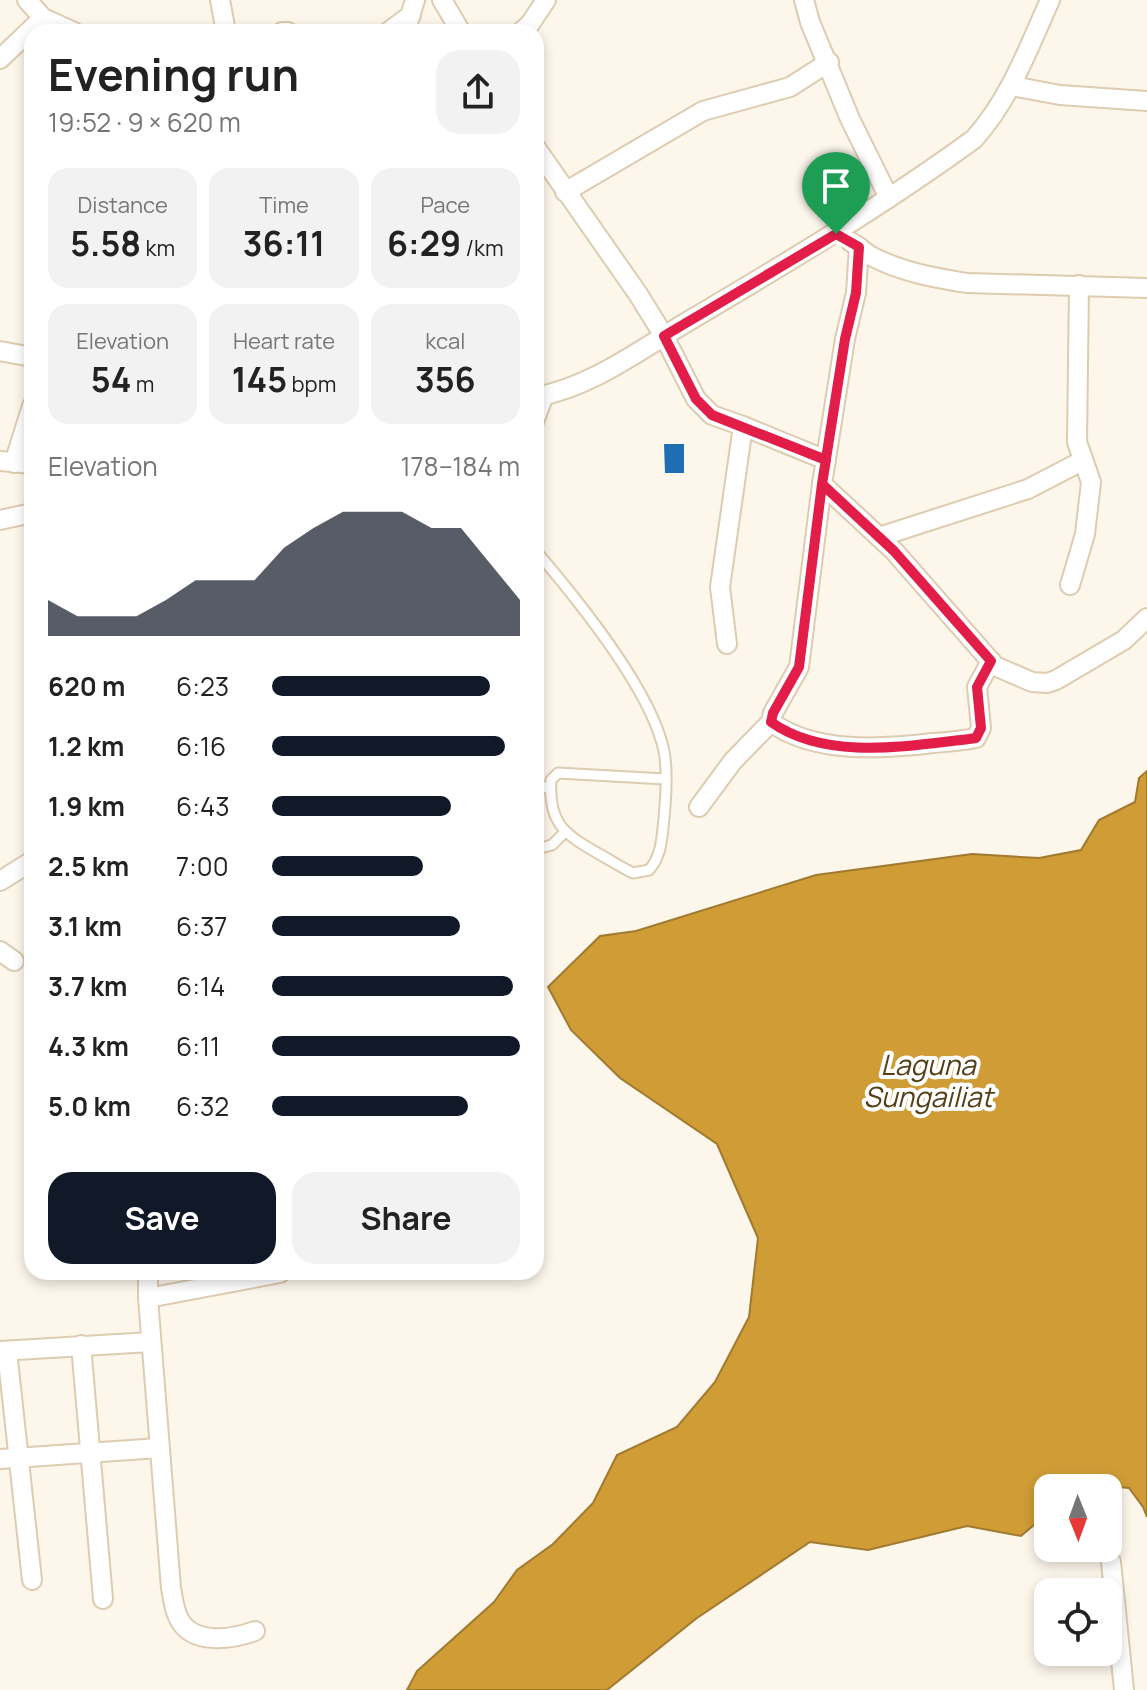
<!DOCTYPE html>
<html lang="en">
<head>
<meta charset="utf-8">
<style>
	:root { --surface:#fff; --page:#f2f2f2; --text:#222; --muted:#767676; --accent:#111827 }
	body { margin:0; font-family:Manrope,sans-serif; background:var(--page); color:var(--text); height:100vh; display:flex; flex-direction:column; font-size:30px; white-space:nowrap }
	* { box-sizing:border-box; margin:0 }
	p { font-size:26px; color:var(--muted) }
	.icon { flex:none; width:44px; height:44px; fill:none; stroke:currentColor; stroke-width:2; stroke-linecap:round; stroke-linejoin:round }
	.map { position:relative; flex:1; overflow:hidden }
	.drawer { position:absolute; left:24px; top:24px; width:520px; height:1256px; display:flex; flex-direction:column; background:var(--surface); border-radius:24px; box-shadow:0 4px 12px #0003 }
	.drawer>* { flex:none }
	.needle { width:52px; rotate:179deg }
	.controls { position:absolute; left:1034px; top:1474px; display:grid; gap:16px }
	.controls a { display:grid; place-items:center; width:88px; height:88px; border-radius:16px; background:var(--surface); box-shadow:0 4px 12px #0003; font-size:40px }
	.pin { position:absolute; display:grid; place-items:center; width:68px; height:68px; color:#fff; margin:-82px -34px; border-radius:50% 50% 50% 0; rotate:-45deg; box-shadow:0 0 8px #0007 }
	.pin .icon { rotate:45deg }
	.round { display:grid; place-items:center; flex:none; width:84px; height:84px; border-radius:24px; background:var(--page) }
	.headline { display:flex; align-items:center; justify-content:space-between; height:136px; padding:0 24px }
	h1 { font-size:44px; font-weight:700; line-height:60px }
	.stats { display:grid; grid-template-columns:repeat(3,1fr); gap:12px; height:136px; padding:8px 24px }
	.stats div { display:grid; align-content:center; border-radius:20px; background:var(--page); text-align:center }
	.stats b { font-size:34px; font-weight:700 }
	.stats small { font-size:22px; font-weight:400 }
	.stats p { font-size:22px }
	.chart { height:224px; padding:16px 24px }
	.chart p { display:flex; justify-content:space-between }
	.chart svg { width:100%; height:144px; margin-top:8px; fill:var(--accent); opacity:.7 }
	.action { display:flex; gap:16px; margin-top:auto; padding:16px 24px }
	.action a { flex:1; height:92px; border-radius:24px; background:var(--accent); color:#fff; font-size:32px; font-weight:700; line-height:92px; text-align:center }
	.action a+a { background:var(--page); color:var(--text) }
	ul { padding:0 24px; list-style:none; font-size:26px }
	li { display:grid; grid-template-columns:128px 96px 1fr; align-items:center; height:60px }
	li i { height:20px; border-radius:10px; background:var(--accent) }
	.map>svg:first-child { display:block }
</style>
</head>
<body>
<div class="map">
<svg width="1147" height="1690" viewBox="0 0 1147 1690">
	<rect width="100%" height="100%" fill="#fdf6eb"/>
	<path fill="#cf9c36" stroke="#a07a30" stroke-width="2" d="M 1147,771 L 1147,1517 L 1143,1507 L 1129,1488 C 1102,1485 1076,1488 1048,1488 L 1048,1513 L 1021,1536 L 967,1526 L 868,1550 L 810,1542 L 697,1618 L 607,1690 L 407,1690 L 417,1671 L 494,1602 L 517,1570 L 553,1544 L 593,1503 L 617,1455 L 677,1427 L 715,1382 L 749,1317 L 758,1238 L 717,1144 L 620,1078 L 571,1030 L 548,987 L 600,936 L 636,931 L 816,875 L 972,854 L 1039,858 L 1081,850 L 1099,820 L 1135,802 L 1139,778 Z"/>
	<polygon fill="#1f6eb2" points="664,444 684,444 684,473 665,473"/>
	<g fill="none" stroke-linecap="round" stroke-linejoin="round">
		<g stroke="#ddccb0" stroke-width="13">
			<g id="service">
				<polyline points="536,429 549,395"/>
				<path d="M 536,551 C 577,599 651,689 664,751 C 668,772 666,797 664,818 C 662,836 662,856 649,870 L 633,873 C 621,867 610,860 599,854 C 564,834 548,823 551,780 L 558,773 L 665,779"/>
				<polyline points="536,784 550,789"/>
				<polyline points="536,849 552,845 565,832"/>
			</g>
		</g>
		<g stroke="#ddccb0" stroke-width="22">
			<g id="minor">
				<polyline points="220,0 226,32"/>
				<polyline points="442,0 461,32"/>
				<polyline points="804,0 810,22 850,119 889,198"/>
				<polyline points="43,18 74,32"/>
				<polyline points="282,32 288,32"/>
				<polyline points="388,32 411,15"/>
				<polyline points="405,32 415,0"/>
				<polyline points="521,32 530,24 546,0"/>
				<polyline points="0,59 43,18 27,0"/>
				<polyline points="1012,86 1060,95 1147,101"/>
				<polyline points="536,148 638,294 664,336 696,399 712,415 743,426 720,587 727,644"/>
				<polyline points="565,192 703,111 790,87 829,62"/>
				<path d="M 851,242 C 858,246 865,253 873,257 C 902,272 935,278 967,283 L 1147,288"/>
				<path d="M 859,247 L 856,293 L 845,339 L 822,484 L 799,667 L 773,713 L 771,722 C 814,754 882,749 933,743 C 947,742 962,741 976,738 L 981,728 L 977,687 L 991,661"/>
				<polyline points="0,351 32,357"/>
				<path d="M 536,397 C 591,387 640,350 687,322 C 785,264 882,206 974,139 C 1010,99 1028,49 1050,0"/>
				<polyline points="743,426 826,460"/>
				<polyline points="0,461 32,464"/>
				<polyline points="14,463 32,406"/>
				<polyline points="822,484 894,551 995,666 1032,682 1047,683 1056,680 1124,640 1147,618"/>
				<polyline points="0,520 32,513"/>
				<polyline points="879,537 1028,489 1082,461"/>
				<polyline points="1070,585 1085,534 1091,482 1077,442 1079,285"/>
				<polyline points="699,807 733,761 771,722"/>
				<polyline points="0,881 32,861"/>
				<polyline points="0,951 14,961"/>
				<path d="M 148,1272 L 148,1298 L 171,1588 C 173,1598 174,1610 179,1619 C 193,1646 233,1639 255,1631"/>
				<polyline points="148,1298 280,1273"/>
				<polyline points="81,1345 103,1599"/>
				<polyline points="0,1351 151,1342"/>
				<polyline points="7,1351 32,1580"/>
				<polyline points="0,1459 159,1448"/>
				<polyline points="1111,1562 1124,1690"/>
			</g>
		</g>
		<use href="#service" stroke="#fff" stroke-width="9"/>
		<use href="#minor" stroke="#fff" stroke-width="18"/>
	</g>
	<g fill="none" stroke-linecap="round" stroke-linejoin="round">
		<g stroke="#fff" stroke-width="16">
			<path id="route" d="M 836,234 L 859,247 L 856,293 L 845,339 L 822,484 L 799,667 L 773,713 L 771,722 C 826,761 907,746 969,739 L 976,738 L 981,728 L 977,687 L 991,661 L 894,551 L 822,484 L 826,460 L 712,415 L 696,399 L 664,336 L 836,234"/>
		</g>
		<use href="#route" stroke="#e11d48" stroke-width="10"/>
	</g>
	<g text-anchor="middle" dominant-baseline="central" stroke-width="8" stroke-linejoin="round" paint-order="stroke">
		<g font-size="28" font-style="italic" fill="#553f16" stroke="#fff">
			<text x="928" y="1064">Laguna<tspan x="928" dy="32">Sungailiat</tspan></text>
		</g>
	</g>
</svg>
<div class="controls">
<a><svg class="needle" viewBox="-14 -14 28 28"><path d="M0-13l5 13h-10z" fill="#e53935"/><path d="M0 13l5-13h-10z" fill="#767676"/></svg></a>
<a><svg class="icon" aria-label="locate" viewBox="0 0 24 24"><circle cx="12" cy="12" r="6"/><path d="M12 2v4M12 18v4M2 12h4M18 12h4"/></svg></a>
</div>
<div class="pin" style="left:836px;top:234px;background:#1e9e55"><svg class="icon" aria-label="arrive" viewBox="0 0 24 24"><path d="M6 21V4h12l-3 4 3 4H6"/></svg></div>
<section class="drawer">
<div class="headline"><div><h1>Evening run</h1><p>19:52 · 9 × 620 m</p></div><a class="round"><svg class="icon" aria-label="share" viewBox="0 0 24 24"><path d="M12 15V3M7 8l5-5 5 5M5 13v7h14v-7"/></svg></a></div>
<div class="stats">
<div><p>Distance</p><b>5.58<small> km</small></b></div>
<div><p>Time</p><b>36:11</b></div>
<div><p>Pace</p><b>6:29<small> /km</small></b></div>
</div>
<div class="stats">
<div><p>Elevation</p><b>54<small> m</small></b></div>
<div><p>Heart rate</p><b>145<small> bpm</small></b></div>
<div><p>kcal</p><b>356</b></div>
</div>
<div class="chart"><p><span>Elevation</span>178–184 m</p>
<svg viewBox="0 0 160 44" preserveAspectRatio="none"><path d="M0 44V33L10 38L20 38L30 38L40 33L50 27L60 27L70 27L80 17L90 11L100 6L110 6L120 6L130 11L140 11L150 22L160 33V44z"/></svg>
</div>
<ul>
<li><b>620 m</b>6:23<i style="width:88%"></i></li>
<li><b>1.2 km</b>6:16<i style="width:94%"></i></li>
<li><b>1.9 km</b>6:43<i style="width:72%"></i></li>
<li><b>2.5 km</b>7:00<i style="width:61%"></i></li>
<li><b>3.1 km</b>6:37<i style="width:76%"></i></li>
<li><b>3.7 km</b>6:14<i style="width:97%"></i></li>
<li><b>4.3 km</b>6:11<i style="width:100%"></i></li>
<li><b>5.0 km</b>6:32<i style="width:79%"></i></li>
</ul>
<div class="action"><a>Save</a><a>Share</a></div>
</section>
</div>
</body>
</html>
